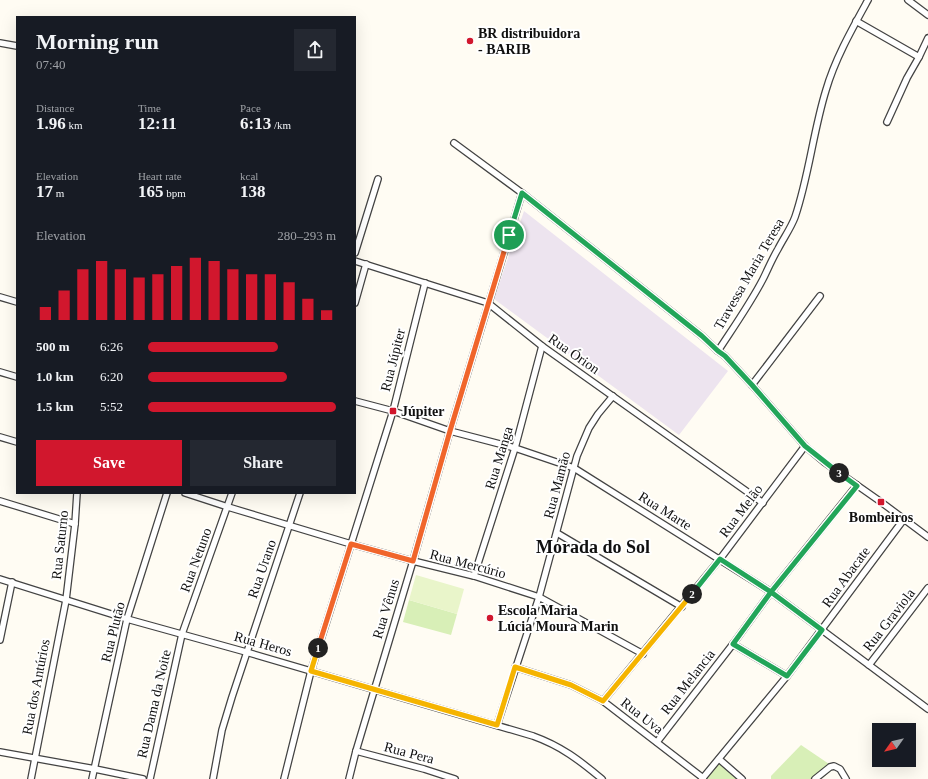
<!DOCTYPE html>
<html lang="en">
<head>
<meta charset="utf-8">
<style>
	:root { --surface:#171b24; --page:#242831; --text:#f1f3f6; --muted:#9ea1a6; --accent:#d1172d }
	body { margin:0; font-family:"Times New Roman",serif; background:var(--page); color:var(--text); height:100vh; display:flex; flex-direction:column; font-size:15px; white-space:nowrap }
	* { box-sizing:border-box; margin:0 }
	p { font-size:13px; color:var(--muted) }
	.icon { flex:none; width:22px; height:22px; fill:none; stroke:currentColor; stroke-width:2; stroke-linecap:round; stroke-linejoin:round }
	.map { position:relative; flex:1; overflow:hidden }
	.side { position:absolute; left:16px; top:16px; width:340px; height:478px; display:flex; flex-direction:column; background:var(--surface); border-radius:0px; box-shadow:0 4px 16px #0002 }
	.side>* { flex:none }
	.needle { width:26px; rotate:236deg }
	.fabs { position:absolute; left:872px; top:723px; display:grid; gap:8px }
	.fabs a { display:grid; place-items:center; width:44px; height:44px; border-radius:0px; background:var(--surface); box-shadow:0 4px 16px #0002; font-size:20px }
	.pin { position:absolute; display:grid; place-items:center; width:34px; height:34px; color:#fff; margin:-17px; border:2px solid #fff; border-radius:50%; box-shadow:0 1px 4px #0007 }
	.km { position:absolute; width:20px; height:20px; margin:-10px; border-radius:50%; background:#222; color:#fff; font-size:11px; line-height:20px; text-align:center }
	.round { display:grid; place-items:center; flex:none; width:42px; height:42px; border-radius:0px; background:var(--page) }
	.headline { display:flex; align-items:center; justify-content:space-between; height:68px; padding:0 20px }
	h1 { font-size:22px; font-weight:700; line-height:30px }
	.metrics { display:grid; grid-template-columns:repeat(3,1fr); gap:6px; height:68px; padding:4px 20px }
	.metrics div { display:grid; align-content:center }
	.metrics b { font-size:17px; font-weight:700 }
	.metrics small { font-size:11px; font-weight:400 }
	.metrics p { font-size:11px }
	.chart { height:112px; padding:8px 20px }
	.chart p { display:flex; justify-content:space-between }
	.chart svg { width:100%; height:72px; margin-top:4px; stroke:var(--accent); stroke-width:6 }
	.button { display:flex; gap:8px; margin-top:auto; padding:8px 20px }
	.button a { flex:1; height:46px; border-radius:0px; background:var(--accent); color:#fff; font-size:16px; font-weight:700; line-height:46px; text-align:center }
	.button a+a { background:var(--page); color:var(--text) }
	ul { padding:0 20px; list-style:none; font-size:13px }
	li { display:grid; grid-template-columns:64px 48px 1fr; align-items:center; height:30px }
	li i { height:10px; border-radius:5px; background:var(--accent) }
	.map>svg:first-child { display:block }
</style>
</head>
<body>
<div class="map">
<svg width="928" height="779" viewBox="0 0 928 779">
	<rect width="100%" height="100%" fill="#fffcf3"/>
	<polygon fill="#ede4ef" points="524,211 728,371 679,435 494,299"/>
	<g fill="#d8efb7">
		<polygon points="409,600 457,614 451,635 403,622"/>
		<polygon points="801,745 835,768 821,779 771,779 771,776"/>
		<polygon points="718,763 737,779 705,779"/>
	</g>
	<polygon fill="#e9f5ca" points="416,575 464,589 457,614 409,600"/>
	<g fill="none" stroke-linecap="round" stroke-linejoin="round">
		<g stroke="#434343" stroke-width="8">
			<g id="street">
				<polyline points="908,0 928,15"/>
				<polyline points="856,21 919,57"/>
				<polyline points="0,43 17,46"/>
				<polyline points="887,122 907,78 919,57 928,38"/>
				<polyline points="454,143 522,193 702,336 718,351 725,356 752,385 805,446 824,462 881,502 928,537"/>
				<polyline points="355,253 378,179"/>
				<polyline points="355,261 488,303 542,346 763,503"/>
				<polyline points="0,297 17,302"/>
				<polyline points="355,303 366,264"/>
				<path d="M 718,351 C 733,328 750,304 763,279 C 768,269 772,259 778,249 C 783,239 791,228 795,217 C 809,176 813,132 826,90 C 835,59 852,29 868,0"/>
				<polyline points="0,372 17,377"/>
				<polyline points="752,385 820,296"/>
				<polyline points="355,401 393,411 450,431 515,448 574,468 771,592 928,709"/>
				<polyline points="0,437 17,442"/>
				<polyline points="185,493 228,507 351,544 413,561 474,576 539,597 643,654"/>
				<polyline points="0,501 75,524"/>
				<polyline points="557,533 682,607"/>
				<polyline points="474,576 515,448 542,346"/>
				<path d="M 0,579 L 127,619 L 246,652 L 533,736 C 561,746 579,760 602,779"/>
				<polyline points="0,640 12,582"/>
				<polyline points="733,644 787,676"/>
				<polyline points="869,665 928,588"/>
				<polyline points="515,667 571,685 603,701 703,778"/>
				<polyline points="603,701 720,559 805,446"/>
				<polyline points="497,725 539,597 577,456 589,428 598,414 613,396"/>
				<polyline points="657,742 733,644 771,592 857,485"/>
				<polyline points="356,751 424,769 455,779"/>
				<polyline points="0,752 95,769 143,779"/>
				<polyline points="719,759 742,779"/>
				<polyline points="31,779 66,600 75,524 77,493"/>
				<polyline points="92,779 127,619 167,493"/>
				<polyline points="150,779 182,634 232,493"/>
				<polyline points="213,779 222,730 232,697 300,493"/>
				<polyline points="284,779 311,671 393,411 425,283"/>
				<polyline points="349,779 356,751 413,561 450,431 522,193"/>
				<polyline points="702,779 787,676 904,519"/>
				<polyline points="815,779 830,767 834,766 840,769 846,779"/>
			</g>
		</g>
		<use href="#street" stroke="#fff" stroke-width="5.5"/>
	</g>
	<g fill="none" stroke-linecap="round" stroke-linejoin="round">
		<g stroke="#fff" stroke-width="8">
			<polyline id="split-1" points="318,648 351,544 413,561 450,431 509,235"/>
		</g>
		<g stroke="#fff" stroke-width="8">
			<polyline id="split-2" points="318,648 311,671 497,725 515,667 571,685 603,701 692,594"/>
		</g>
		<g stroke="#fff" stroke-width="8">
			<polyline id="split-3" points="692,594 720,559 771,592 822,630 787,676 733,644 771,592 857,486 839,473"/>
		</g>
		<g stroke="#fff" stroke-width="8">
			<polyline id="split-4" points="509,235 522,193 702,336 718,351 725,356 752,385 805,446 839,473"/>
		</g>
		<use href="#split-1" stroke="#f0652b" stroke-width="5"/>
		<use href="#split-2" stroke="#f5b400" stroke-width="5"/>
		<use href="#split-3" stroke="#22a559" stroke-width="5"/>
		<use href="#split-4" stroke="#22a559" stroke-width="5"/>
	</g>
	<g fill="#d1172d" stroke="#fff" stroke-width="1.5">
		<circle cx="470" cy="41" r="4"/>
		<rect x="389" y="407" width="8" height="8" rx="2"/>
		<rect x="877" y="498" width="8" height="8" rx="2"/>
		<circle cx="490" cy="618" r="4"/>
	</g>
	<g text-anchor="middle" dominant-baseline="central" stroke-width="4" stroke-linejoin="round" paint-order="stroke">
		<g font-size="14" font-weight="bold" fill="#101010" stroke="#fff" text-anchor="start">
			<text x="478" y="33">BR distribuidora<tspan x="478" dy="16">- BARIB</tspan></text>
			<text x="401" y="411">Júpiter</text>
			<text x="881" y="517" text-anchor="middle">Bombeiros</text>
			<text x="498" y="610">Escola Maria<tspan x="498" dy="16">Lúcia Moura Marin</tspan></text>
		</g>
		<g font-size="14" fill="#101010" stroke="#fff">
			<text transform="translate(749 274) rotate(-60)">Travessa Maria Teresa</text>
			<text transform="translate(574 354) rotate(35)">Rua Órion</text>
			<text transform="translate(393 360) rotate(-76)">Rua Júpiter</text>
			<text transform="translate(499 458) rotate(-73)">Rua Manga</text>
			<text transform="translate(557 485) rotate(-75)">Rua Mamão</text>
			<text transform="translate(665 511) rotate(32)">Rua Marte</text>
			<text transform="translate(741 511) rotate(-53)">Rua Melão</text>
			<text transform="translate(60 545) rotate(-84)">Rua Saturno</text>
			<text transform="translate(196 560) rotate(-70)">Rua Netuno</text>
			<text transform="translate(468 564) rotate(15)">Rua Mercúrio</text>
			<text transform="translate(262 569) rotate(-71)">Rua Urano</text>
			<text transform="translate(846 577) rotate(-54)">Rua Abacate</text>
			<text transform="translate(386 609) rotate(-73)">Rua Vênus</text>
			<text transform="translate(889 620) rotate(-52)">Rua Graviola</text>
			<text transform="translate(113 632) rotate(-76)">Rua Plutão</text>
			<text transform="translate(263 644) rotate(16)">Rua Heros</text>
			<text transform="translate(688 682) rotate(-52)">Rua Melancia</text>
			<text transform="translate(36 687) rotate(-79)">Rua dos Antúrios</text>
			<text transform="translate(154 704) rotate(-77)">Rua Dama da Noite</text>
			<text transform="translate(642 716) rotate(38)">Rua Uva</text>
			<text transform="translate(409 753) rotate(15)">Rua Pera</text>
		</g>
		<g font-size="18" font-weight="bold" fill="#101010" stroke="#fff">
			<text x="593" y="547">Morada do Sol</text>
		</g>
	</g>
</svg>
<div class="fabs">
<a><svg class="needle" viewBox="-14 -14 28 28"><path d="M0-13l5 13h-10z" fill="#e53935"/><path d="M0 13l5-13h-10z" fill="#9ea1a6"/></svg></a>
</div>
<div class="pin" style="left:509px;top:235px;background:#1e9e55"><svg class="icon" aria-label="arrive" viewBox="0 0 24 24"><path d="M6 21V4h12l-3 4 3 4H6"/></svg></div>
<b class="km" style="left:318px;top:648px">1</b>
<b class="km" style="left:692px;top:594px">2</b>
<b class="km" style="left:839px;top:473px">3</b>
<section class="side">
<div class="headline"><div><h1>Morning run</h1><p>07:40</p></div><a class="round"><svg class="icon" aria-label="share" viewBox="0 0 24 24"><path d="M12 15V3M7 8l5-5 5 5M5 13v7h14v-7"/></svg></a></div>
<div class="metrics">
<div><p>Distance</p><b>1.96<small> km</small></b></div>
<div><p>Time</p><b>12:11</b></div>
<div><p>Pace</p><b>6:13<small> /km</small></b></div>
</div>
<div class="metrics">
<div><p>Elevation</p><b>17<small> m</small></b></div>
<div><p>Heart rate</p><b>165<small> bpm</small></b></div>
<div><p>kcal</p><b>138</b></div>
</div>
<div class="chart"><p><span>Elevation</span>280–293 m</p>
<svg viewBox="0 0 160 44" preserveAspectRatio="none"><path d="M5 44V36M15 44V26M25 44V13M35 44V8M45 44V13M55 44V18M65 44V16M75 44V11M85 44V6M95 44V8M105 44V13M115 44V16M125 44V16M135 44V21M145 44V31M155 44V38"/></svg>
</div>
<ul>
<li><b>500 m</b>6:26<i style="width:69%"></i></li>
<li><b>1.0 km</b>6:20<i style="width:74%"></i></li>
<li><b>1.5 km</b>5:52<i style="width:100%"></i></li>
</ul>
<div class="button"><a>Save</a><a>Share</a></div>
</section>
</div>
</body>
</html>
